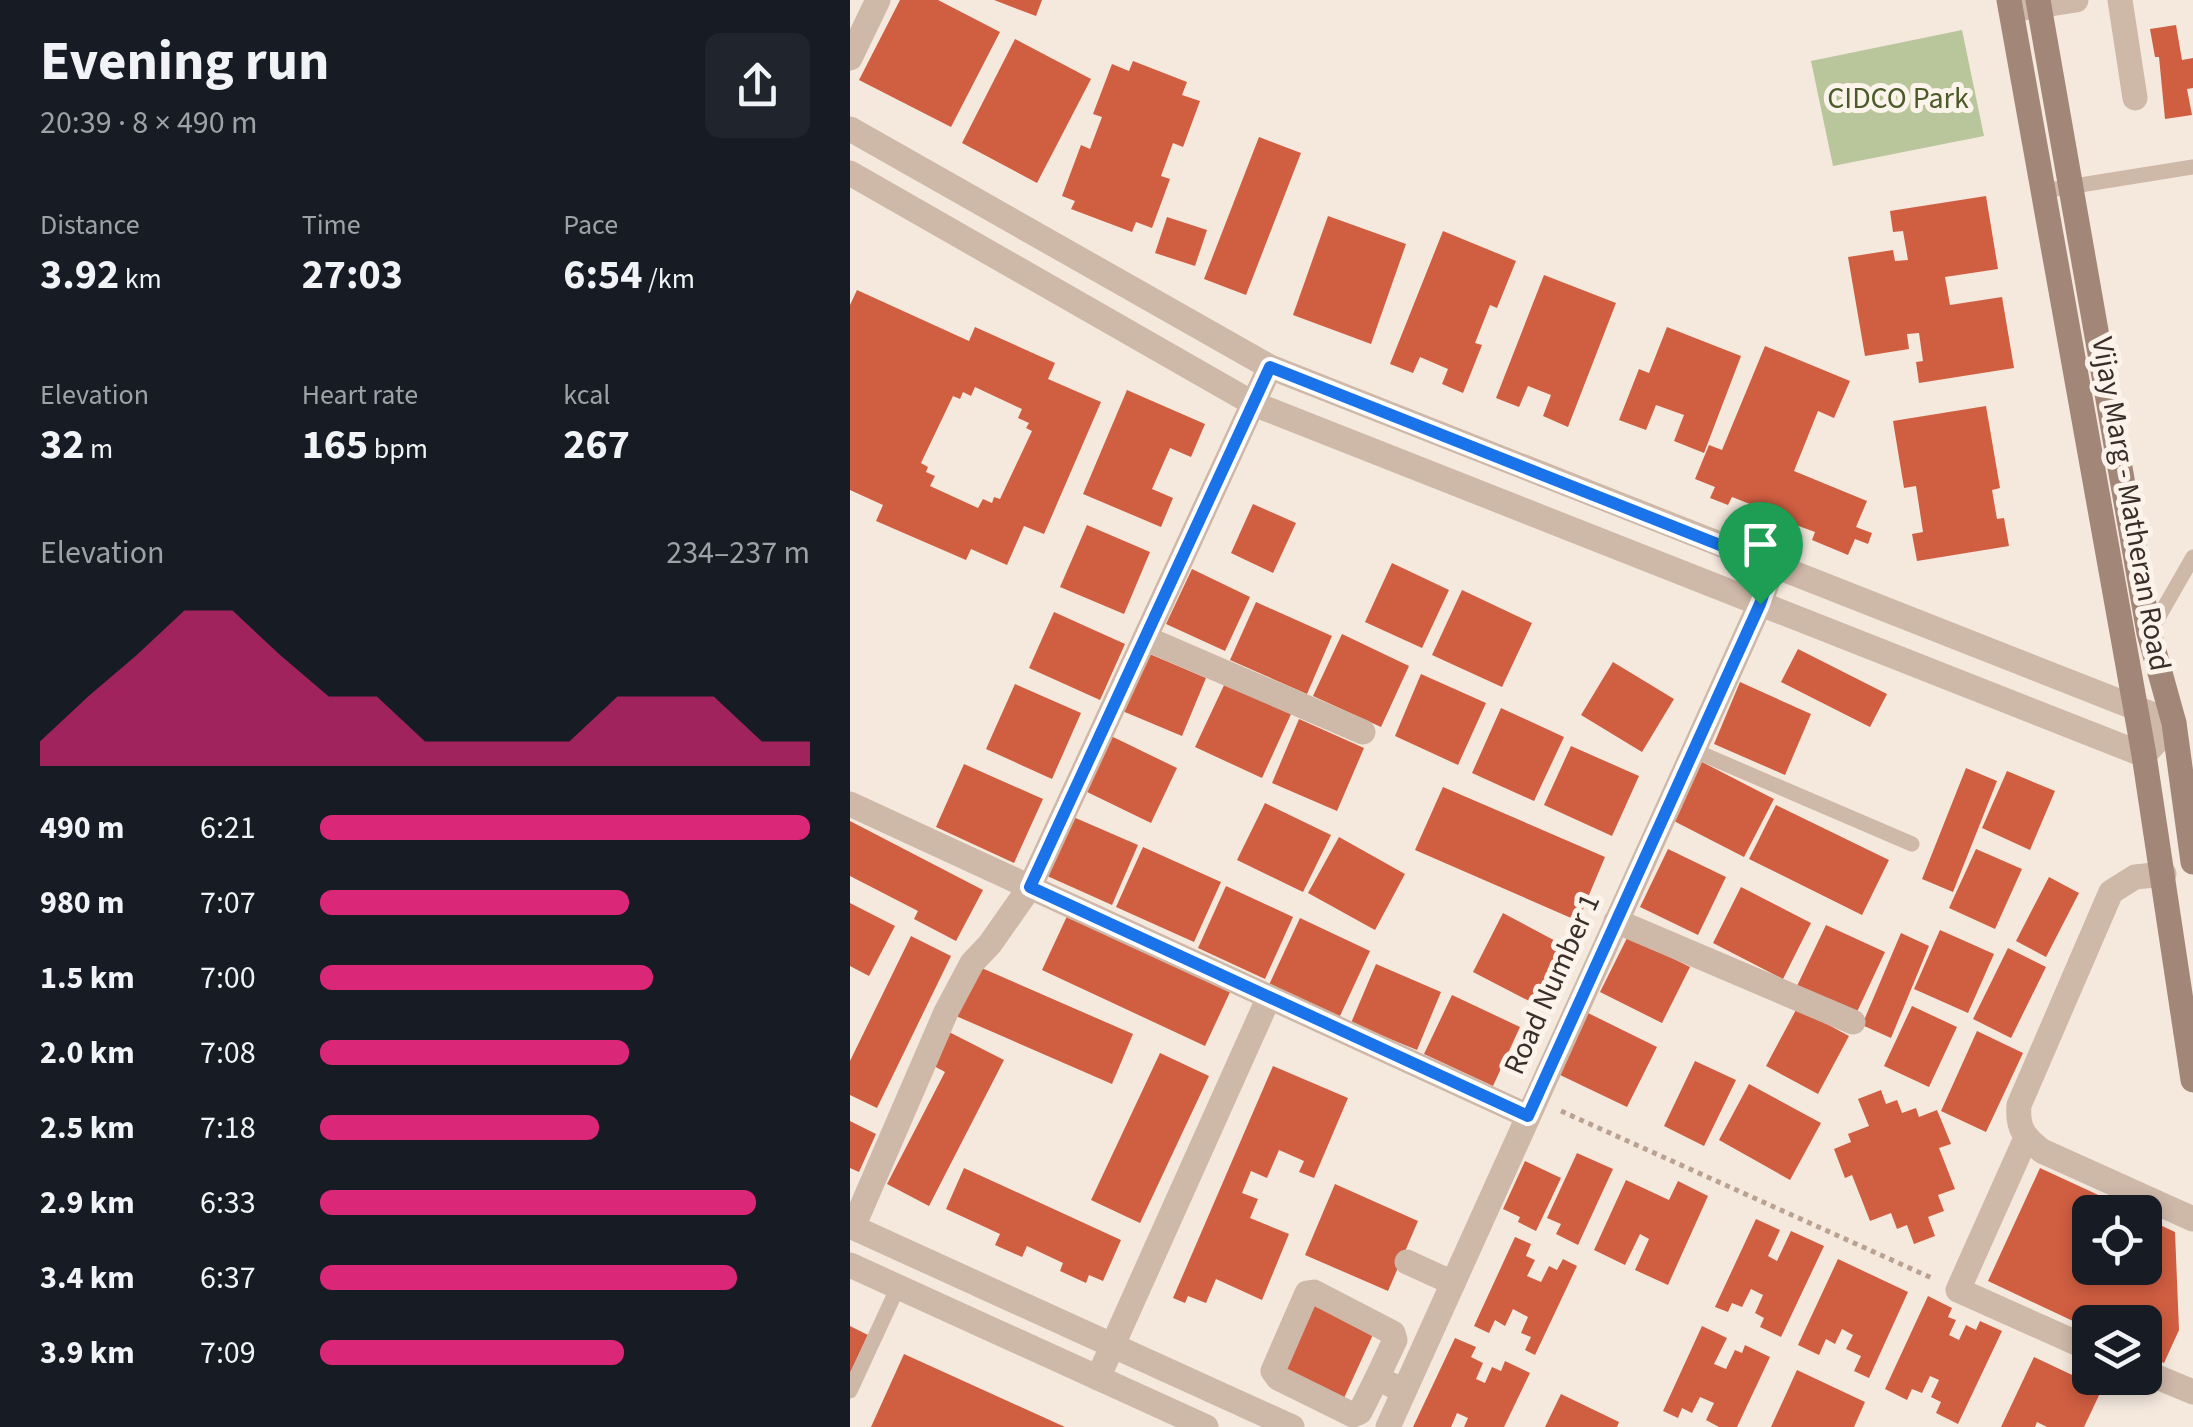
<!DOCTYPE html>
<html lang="en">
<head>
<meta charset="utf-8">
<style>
	:root { --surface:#171b24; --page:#20242c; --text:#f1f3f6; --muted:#9ea1a6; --accent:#db2777 }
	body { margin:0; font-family:"Source Sans 3",sans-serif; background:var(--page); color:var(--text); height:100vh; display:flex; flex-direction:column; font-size:38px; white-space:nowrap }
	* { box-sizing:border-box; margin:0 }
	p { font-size:32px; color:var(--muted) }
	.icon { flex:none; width:55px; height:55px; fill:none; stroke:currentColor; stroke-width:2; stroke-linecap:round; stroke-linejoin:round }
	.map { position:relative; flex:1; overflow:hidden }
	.sheet { display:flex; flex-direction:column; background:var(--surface); width:850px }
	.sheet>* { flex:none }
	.controls { position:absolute; left:1222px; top:1195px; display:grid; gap:20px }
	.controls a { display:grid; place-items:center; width:90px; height:90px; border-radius:15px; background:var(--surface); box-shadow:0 5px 15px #0003; font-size:50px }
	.pin { position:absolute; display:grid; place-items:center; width:85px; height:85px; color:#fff; margin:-102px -42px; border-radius:50% 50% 50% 0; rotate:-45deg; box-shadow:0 0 10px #0007 }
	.pin .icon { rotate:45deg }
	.round { display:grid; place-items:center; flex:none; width:105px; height:105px; border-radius:15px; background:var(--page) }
	.head { display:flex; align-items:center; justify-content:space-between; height:170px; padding:0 40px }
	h1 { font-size:55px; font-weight:700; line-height:75px }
	.figures { display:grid; grid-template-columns:repeat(3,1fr); gap:15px; height:170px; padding:10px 40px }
	.figures div { display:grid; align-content:center }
	.figures b { font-size:42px; font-weight:700 }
	.figures small { font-size:28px; font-weight:400 }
	.figures p { font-size:28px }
	.chart { height:280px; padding:20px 40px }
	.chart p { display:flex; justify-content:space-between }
	.chart svg { width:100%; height:180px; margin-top:10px; fill:var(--accent); opacity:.7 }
	ul { padding:0 40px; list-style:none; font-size:32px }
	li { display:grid; grid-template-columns:160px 120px 1fr; align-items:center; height:75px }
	li i { height:25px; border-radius:12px; background:var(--accent) }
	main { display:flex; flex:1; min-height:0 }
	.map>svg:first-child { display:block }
</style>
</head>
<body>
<main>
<section class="sheet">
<div class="head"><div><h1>Evening run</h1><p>20:39 · 8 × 490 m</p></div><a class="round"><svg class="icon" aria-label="share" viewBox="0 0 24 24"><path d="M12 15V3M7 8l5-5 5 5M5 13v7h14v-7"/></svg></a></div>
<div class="figures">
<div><p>Distance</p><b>3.92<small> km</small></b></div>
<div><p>Time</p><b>27:03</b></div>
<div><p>Pace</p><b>6:54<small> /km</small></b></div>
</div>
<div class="figures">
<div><p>Elevation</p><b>32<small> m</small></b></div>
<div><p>Heart rate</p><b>165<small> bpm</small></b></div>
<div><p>kcal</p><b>267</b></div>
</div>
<div class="chart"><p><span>Elevation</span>234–237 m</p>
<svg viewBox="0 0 160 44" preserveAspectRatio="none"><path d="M0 44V38L10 27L20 17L30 6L40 6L50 17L60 27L70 27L80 38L90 38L100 38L110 38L120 27L130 27L140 27L150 38L160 38V44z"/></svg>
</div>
<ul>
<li><b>490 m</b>6:21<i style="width:100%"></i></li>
<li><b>980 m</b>7:07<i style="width:63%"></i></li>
<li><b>1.5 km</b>7:00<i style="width:68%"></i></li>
<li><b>2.0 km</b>7:08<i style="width:63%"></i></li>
<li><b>2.5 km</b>7:18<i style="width:57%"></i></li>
<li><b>2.9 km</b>6:33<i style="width:89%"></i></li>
<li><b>3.4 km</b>6:37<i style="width:85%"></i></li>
<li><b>3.9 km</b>7:09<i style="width:62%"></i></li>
</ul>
</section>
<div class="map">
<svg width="1343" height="1427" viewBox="0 0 1343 1427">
	<rect width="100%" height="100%" fill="#f5e9de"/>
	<polygon fill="#b9c69c" points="1112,30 1134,136 983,166 961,61"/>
	<g fill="#d05e41" fill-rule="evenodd">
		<polygon points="50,0 88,0 150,32 101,127 9,80"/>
		<polygon points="144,0 192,0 186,16"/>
		<polygon points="1326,25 1332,60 1343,58 1343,88 1337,89 1342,115 1315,119 1309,57 1305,57 1300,29"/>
		<polygon points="165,39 241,79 187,183 112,143"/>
		<polygon points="283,61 337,82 332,95 350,101 333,147 323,143 311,176 320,179 302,228 286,222 282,232 221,209 225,201 212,196 231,145 240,149 252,117 243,114 262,64 279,71"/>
		<polygon points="409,137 451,153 396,295 354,279"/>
		<polygon points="1136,196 1148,269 1095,277 1100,305 1152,297 1164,368 1069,383 1066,362 1073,361 1069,333 1057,334 1059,349 1015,356 998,257 1043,250 1045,261 1058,260 1053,231 1043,232 1040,211"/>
		<polygon points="478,216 556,244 521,344 443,315"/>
		<polygon points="317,217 357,230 345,266 305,253"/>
		<polygon points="593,231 666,261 647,308 640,305 625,343 632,345 613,393 592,384 598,369 570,357 563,373 540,364"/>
		<polygon points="694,275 766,303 718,427 693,416 701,395 678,386 669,407 646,398"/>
		<path d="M 7,290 L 119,341 L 125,327 L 205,363 L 198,379 L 251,402 L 194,534 L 174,526 L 157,565 L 121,549 L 116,560 L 26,521 L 33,505 L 0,490 L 0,305 ZM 125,387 L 172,409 L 168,418 L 179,423 L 176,428 L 182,431 L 150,499 L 144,497 L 142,503 L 133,499 L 128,508 L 80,486 L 85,476 L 76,472 L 78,467 L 71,463 L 103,396 L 110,399 L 113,392 L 121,396 Z"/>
		<polygon points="817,327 891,356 854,453 824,441 834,415 806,405 796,430 769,420 789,369 799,373"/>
		<polygon points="915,346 1000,381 984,418 968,411 944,471 1017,501 1006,527 1022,533 1018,544 1005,539 998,555 962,540 965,532 946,525 942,535 900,517 905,506 882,497 878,505 860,498 865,487 845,479 859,445 872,450"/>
		<polygon points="277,390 355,424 341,457 320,448 302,489 323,498 311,527 233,494"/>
		<polygon points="1136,406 1150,488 1142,490 1147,519 1154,518 1159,546 1067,561 1062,534 1073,532 1066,486 1054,488 1043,421"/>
		<polygon points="403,504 446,523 423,573 381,553"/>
		<polygon points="237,525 300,552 274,614 210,587"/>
		<polygon points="542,563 599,590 572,648 515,622"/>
		<polygon points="342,569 400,597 375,651 316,624"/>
		<polygon points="612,590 682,623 652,687 582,655"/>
		<polygon points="406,602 482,636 457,694 380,660"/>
		<polygon points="204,612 275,644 250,700 179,668"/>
		<polygon points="492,634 559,666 531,727 463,696"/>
		<polygon points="948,649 1037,694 1020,727 931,682"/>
		<polygon points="295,652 356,678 332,736 270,710"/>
		<polygon points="763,662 824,699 792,752 731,715"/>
		<polygon points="571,674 636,703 608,765 545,736"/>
		<polygon points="376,681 442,712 412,778 345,747"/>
		<polygon points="890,682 961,714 935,775 864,744"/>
		<polygon points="165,684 231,713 202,779 136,749"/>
		<polygon points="651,708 714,737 684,801 622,773"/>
		<polygon points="449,719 514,748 487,811 422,783"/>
		<polygon points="259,735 327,768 301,823 233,790"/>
		<polygon points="721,746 789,776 762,836 694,805"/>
		<polygon points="850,761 924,799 894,857 820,819"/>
		<polygon points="114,764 193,799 164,863 86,827"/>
		<polygon points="1116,768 1147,781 1103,892 1072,879"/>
		<polygon points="1157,771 1205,791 1180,850 1132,828"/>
		<polygon points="593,787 755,857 728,921 565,850"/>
		<polygon points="415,803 481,835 453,892 387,860"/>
		<polygon points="926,805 1039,860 1012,915 899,859"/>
		<polygon points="221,816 288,845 262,905 195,875"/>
		<polygon points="0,821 133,890 106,941 64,919 68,911 0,876"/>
		<polygon points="489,837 555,874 525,930 458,893"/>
		<polygon points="293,847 371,882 344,942 266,907"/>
		<polygon points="818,849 876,877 848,935 790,907"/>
		<polygon points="1126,849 1172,869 1145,929 1099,908"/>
		<polygon points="1199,877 1229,893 1196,957 1166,941"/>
		<polygon points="376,886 443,917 415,979 348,948"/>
		<polygon points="891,887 961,923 933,979 863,943"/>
		<polygon points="0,903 45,926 19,976 0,966"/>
		<polygon points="653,913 713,945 683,1003 623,972"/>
		<polygon points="218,914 381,990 355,1046 192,970"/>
		<polygon points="450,918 520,951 489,1018 419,985"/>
		<polygon points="976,925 1035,952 1006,1014 947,986"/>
		<polygon points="1090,930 1144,954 1118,1013 1064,989"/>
		<polygon points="1051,933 1079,946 1041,1038 1012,1025"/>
		<polygon points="61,936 101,956 27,1108 0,1095 0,1061"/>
		<polygon points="778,936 840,967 812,1023 750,992"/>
		<polygon points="1158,948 1196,967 1161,1038 1123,1019"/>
		<polygon points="526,964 591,992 567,1050 501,1023"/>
		<polygon points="127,966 283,1034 262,1084 106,1016"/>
		<polygon points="602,995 670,1027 643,1086 574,1054"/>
		<polygon points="1062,1006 1107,1027 1079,1087 1034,1066"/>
		<polygon points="947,1008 999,1036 968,1094 916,1066"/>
		<polygon points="738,1013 807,1047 777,1107 708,1074"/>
		<polygon points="1127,1031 1173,1053 1136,1132 1091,1111"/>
		<polygon points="99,1032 154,1060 79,1206 37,1184 95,1072 82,1065"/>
		<polygon points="310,1053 359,1076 290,1223 241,1200"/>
		<polygon points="845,1061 886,1080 854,1146 814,1126"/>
		<polygon points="423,1066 498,1098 464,1178 449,1172 454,1161 429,1150 417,1178 401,1171 392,1193 408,1199 400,1218 439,1234 412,1300 366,1279 356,1303 338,1296 335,1303 323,1298"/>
		<polygon points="899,1084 971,1123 940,1180 869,1140"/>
		<polygon points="1031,1090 1036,1104 1047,1100 1052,1113 1066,1108 1069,1117 1087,1110 1101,1144 1089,1148 1105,1189 1088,1195 1094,1211 1078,1217 1085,1236 1064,1244 1057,1225 1047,1229 1041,1213 1020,1221 1002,1175 995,1178 984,1149 1001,1142 998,1134 1019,1126 1008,1099"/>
		<polygon points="0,1121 26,1134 9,1172 0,1168"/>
		<polygon points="727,1153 763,1169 728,1245 706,1234 711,1224 697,1218"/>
		<polygon points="675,1161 711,1178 686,1231 668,1222 670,1217 653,1209"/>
		<polygon points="114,1168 271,1240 253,1281 239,1275 236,1283 210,1271 213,1263 177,1246 172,1257 145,1245 150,1234 96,1209"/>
		<polygon points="1190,1168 1257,1199 1251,1212 1240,1212 1240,1268 1295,1268 1295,1218 1325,1232 1329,1330 1314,1363 1295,1354 1295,1322 1240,1322 1240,1329 1138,1281"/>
		<polygon points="776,1180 819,1200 828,1181 858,1196 818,1285 785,1270 799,1239 790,1234 775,1265 744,1250"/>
		<polygon points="485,1184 568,1221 538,1291 455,1255"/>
		<polygon points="906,1219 930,1230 918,1256 927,1261 941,1231 974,1246 931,1337 910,1327 914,1318 905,1313 913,1295 901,1289 892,1307 882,1303 878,1312 865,1307"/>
		<polygon points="665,1237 681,1244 676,1256 685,1260 677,1276 691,1282 699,1266 707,1270 713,1259 727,1266 685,1355 675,1350 681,1337 671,1333 678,1317 663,1309 655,1326 645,1320 639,1333 624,1326"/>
		<polygon points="988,1259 1058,1292 1019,1378 1004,1371 1011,1356 996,1349 1003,1335 992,1329 985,1344 976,1339 969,1355 948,1345"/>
		<polygon points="1078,1296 1102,1308 1098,1317 1106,1320 1099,1335 1109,1340 1116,1325 1126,1330 1130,1321 1152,1331 1108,1424 1086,1413 1091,1402 1081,1397 1089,1380 1080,1376 1072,1393 1062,1389 1057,1400 1035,1389"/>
		<polygon points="461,1298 526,1328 494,1398 429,1367"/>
		<polygon points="0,1326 18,1335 0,1373"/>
		<polygon points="852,1326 877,1338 864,1364 876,1369 885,1350 892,1353 895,1345 920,1357 887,1427 869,1427 856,1420 864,1403 850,1397 842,1413 832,1408 828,1418 813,1411"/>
		<polygon points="605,1338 626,1347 621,1357 633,1363 626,1379 635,1383 642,1367 651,1371 655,1361 680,1373 654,1427 614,1427 618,1418 607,1413 601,1427 563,1427"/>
		<polygon points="54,1354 215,1427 21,1427"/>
		<polygon points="1184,1357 1252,1389 1234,1427 1197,1427 1187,1422 1185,1427 1151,1427"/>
		<polygon points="947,1370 1015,1402 1004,1427 921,1427"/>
		<polygon points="711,1394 769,1422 767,1427 695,1427"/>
	</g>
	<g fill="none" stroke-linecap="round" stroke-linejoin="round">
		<polyline stroke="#baa292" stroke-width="5" stroke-dasharray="5 5" stroke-linecap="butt" points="711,1111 1084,1279"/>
		<g stroke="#ceb8a8" stroke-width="15">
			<polyline points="1193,191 1343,167"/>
			<polyline points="1300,632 1343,557"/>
			<polyline points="843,750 1062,844"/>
			<polyline points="0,1391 48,1287"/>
		</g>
		<g stroke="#ceb8a8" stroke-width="25">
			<polyline points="1270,0 1285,98"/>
			<polyline points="1161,10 1226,0"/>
			<polyline points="0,58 28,0"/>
			<polyline points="295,638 513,732"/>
			<polyline points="0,804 180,887 420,367"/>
			<path d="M 1314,874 L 1285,877 L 1261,892 L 1169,1105 C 1167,1128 1174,1137 1192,1151 L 1343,1219"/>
			<polyline points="766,921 1003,1022"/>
			<polyline points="1176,1138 1108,1290 1240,1349"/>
			<polyline points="3,1227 96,1012 122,963 140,944 180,887 678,1116"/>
			<polyline points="557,1262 603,1283"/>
			<polyline points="1295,1372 1343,1392"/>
			<polyline points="248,1378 419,997"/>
			<polyline points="527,1378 510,1412 503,1415 428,1378 423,1371 457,1293 464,1292 543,1333 545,1340 527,1378 554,1391"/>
			<polyline points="538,1427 910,604 923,566"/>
		</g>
		<g stroke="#ceb8a8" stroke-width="25">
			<polyline points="0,129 420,367 1324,723 1294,755 404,404 0,173"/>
			<polyline points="0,1226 442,1427"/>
			<polyline points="0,1265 356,1427"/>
		</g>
		<g stroke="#a28779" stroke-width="25">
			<polyline points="1159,0 1294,755 1343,1080"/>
			<polyline points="1188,0 1299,633 1324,723 1343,862"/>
		</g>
	</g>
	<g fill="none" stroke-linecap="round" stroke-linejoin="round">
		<g stroke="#fff" stroke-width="20">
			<polygon id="route" points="420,367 923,566 910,604 678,1116 180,887"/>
		</g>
		<use href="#route" stroke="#1a73e8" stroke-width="12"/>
	</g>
	<g text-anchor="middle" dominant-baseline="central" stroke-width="10" stroke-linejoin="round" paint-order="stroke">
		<g font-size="30" fill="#4b5b2a" stroke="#fcf3eb">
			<text x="1048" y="98">CIDCO Park</text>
		</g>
		<g font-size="30" fill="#3b2e29" stroke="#fcf3eb">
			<text transform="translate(1281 504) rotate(80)">Vijay Marg - Matheran Road</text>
			<text transform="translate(702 984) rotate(-66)">Road Number 1</text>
		</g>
	</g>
</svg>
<div class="controls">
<a><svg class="icon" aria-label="locate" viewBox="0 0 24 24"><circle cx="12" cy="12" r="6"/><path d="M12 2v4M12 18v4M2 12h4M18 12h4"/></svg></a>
<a><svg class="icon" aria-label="layers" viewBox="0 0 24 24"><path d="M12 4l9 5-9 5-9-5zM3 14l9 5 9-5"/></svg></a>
</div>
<div class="pin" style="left:910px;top:604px;background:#1e9e55"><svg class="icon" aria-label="arrive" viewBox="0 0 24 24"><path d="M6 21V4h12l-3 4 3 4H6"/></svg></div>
</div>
</main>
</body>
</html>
